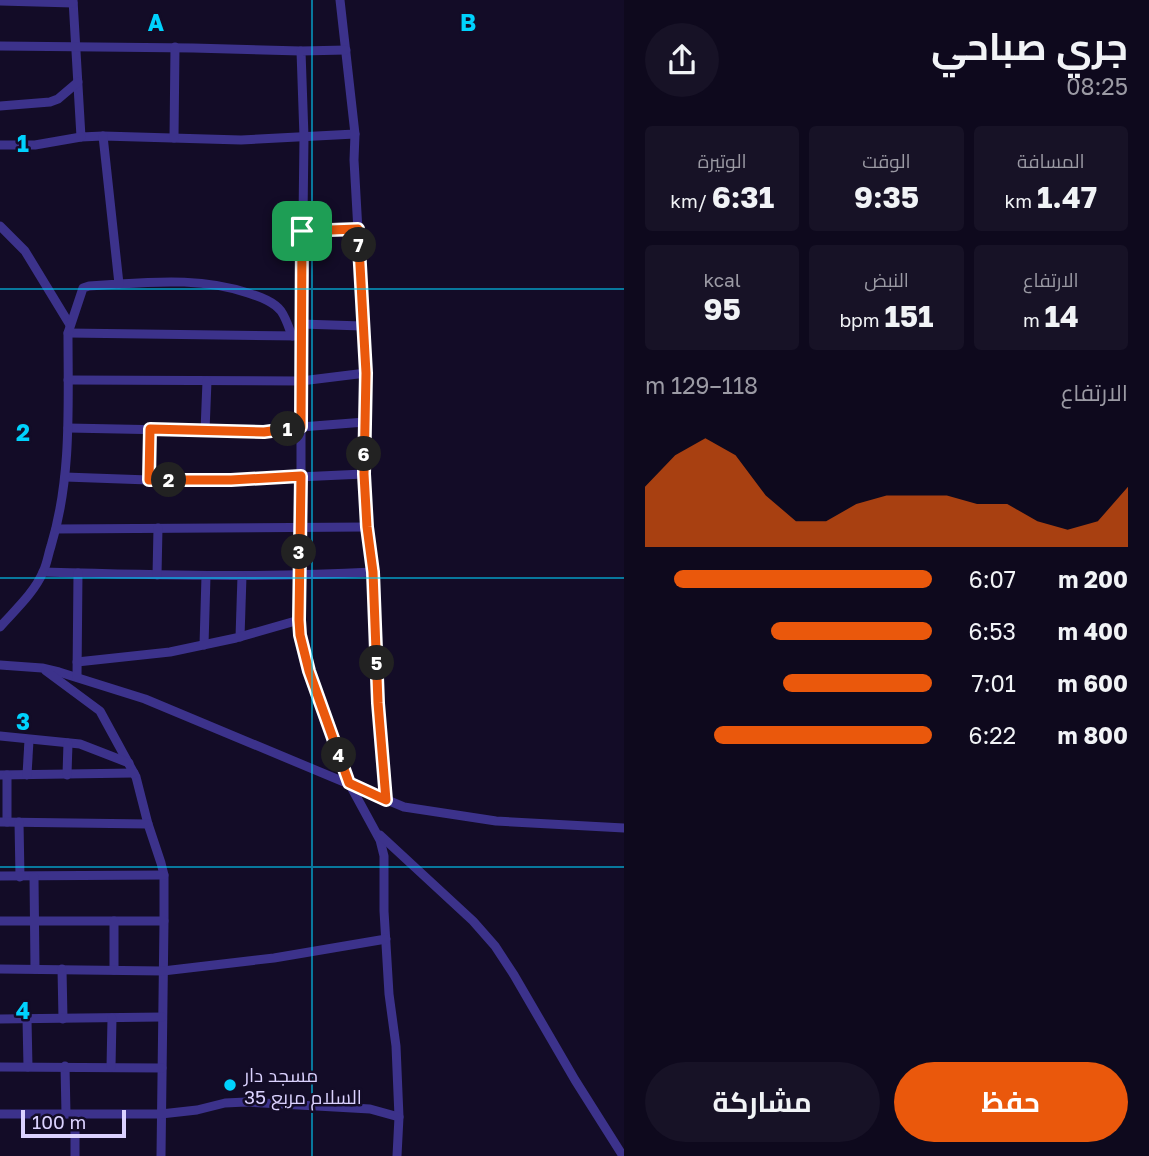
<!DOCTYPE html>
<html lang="ar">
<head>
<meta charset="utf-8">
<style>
	:root { --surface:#0e091d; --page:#171226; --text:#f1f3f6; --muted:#9b9aa4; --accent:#ea580c }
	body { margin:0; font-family:"Golos Text",Cairo,sans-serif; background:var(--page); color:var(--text); direction:rtl; height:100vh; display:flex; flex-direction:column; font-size:26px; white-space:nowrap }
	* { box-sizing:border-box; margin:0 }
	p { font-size:23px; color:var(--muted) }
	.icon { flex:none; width:38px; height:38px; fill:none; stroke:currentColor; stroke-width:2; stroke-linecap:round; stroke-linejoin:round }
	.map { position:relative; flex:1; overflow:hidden; direction:ltr }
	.sheet { display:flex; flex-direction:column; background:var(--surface); width:525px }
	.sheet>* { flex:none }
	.scale { position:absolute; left:21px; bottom:18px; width:105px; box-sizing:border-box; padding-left:7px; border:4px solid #dbd2ff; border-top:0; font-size:19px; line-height:24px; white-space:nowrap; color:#dbd2ff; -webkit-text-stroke:5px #130c27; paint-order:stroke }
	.pin { position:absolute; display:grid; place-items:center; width:60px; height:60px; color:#fff; margin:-30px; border-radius:14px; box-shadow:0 4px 10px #0006 }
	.km { position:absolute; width:35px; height:35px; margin:-18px; border-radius:50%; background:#222; color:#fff; font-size:19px; line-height:35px; text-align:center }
	.round { display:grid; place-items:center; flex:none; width:74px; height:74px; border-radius:37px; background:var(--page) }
	.headline { display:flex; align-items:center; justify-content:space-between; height:119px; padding:0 21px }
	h1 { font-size:38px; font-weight:700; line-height:52px }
	.stats { display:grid; grid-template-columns:repeat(3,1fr); gap:10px; height:119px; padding:7px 21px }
	.stats div { display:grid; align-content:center; border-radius:7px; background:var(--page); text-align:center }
	.stats b { font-size:30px; font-weight:700 }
	.stats small { font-size:19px; font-weight:400 }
	.stats p { font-size:19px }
	.chart { height:196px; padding:14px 21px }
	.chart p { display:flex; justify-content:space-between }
	.chart svg { width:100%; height:126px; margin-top:7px; fill:var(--accent); opacity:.7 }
	.button { display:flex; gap:14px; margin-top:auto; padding:14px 21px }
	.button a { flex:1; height:80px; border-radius:42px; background:var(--accent); color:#fff; font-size:28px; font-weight:700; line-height:80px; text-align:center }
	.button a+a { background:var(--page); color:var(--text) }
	ul { padding:0 21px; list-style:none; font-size:23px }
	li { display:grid; grid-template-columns:112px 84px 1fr; align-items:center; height:52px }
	li i { height:18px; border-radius:9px; background:var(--accent) }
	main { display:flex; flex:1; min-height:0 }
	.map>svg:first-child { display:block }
</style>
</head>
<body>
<main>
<section class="sheet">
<div class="headline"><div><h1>جري صباحي</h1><p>08:25</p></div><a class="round"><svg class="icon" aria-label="share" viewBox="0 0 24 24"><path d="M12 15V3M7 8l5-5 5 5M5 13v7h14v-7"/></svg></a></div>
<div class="stats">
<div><p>المسافة</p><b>1.47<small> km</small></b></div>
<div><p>الوقت</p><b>9:35</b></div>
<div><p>الوتيرة</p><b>6:31<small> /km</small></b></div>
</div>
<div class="stats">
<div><p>الارتفاع</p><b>14<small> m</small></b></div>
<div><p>النبض</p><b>151<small> bpm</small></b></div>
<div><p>kcal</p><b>95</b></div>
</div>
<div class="chart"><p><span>الارتفاع</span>118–129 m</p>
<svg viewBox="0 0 160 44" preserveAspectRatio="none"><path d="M0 44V23L10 12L20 6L30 12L40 26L50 35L60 35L70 29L80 26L90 26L100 26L110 29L120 29L130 35L140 38L150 35L160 23V44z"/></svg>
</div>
<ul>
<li><b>200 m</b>6:07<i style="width:90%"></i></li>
<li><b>400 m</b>6:53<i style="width:56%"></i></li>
<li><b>600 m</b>7:01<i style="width:52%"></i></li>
<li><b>800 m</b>6:22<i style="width:76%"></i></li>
</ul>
<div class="button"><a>حفظ</a><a>مشاركة</a></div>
</section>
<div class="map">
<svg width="624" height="1156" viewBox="0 0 624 1156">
	<rect width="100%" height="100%" fill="#130c27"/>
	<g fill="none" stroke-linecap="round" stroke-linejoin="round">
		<g stroke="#3c328b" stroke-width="9">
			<polyline points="73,0 81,137 103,136 241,140 355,134"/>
			<polyline points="340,0 355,134 354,160 366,373 364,474 367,527 373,572 378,703 386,800"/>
			<polyline points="0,1 73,3"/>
			<polyline points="0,46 193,48 301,51"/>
			<polyline points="346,50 301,51 304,137 301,381 301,476 299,620 303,650 309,671 349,783 380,840 384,856 384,911 389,994 396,1046 399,1117 397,1156"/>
			<polyline points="0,106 50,102 58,99 78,82"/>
			<polyline points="174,138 175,47"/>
			<polyline points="0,145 35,145 81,137"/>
			<polyline points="0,226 25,251 70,325"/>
			<polyline points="302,231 358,229"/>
			<path d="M 119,284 C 163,281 206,279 248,293 C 260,297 273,301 281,311 C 286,318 289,328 292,336"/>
			<polyline points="301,324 362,326"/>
			<polyline points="68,333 301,336"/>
			<polyline points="68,380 301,381 366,373"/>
			<polyline points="68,428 264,432 301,427 365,422"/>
			<polyline points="205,431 207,381"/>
			<polyline points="65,477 149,480 231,480 364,474"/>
			<polyline points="149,480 150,429"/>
			<polyline points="56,529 367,527"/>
			<path d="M 43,572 C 153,575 263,578 373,572"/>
			<polyline points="157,575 158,528"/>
			<path d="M 0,627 C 15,610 34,593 43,572 C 47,564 48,555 51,546 C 72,477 68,404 68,333 L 83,288 L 89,286 L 119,284 L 103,136"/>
			<polyline points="240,637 242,576"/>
			<polyline points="204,645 206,576"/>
			<polyline points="77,662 170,652 236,638 299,620"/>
			<polyline points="0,665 42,668 59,672 145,699 404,807 496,821 624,828"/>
			<polyline points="46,671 100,711 136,777 148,824 161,863 164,875 164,921 161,1156"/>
			<polyline points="77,677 78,573"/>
			<polyline points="0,736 80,744 129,763"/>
			<polyline points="0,775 134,773"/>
			<polyline points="7,775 7,822"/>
			<polyline points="27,775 29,740"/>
			<polyline points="67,775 68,743"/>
			<polyline points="0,822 148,824"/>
			<polyline points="19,822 20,877"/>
			<polyline points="380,835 473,921 495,946 514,975 575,1080 623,1156"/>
			<polyline points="0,876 164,875"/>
			<polyline points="34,877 35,969"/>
			<polyline points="0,921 164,921"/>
			<polyline points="114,921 114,970"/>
			<polyline points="0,969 163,971 274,958 386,939"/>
			<polyline points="62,969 63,1019"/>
			<polyline points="0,1019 162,1017"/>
			<polyline points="27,1019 28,1067"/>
			<polyline points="65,1066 66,1114"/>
			<polyline points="0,1067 162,1068"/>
			<polyline points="111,1067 112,1018"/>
			<polyline points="0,1114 161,1114 197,1110 225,1103 246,1102 370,1109 399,1117"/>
			<polyline points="75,1115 75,1156"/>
		</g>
	</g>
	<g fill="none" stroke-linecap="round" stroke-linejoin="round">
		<g stroke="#fff" stroke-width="14">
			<polygon id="route" points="358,229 366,373 364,474 367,527 373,572 378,703 386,800 349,783 309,671 300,635 299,620 301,476 231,480 149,480 150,429 264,432 301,427 302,231"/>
		</g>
		<use href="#route" stroke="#ea580c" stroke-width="9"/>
	</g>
	<path fill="none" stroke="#00d2fd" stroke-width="2" stroke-opacity="0.55" d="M 312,0 L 312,1156M 0,289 L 624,289M 0,578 L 624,578M 0,867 L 624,867"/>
	<circle fill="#00d2fd" stroke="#130c27" stroke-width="2.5" cx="230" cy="1085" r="7"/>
	<g text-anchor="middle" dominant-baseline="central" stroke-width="5" stroke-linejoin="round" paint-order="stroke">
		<g font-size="19" fill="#dbd2ff" stroke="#130c27" text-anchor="start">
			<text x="244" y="1074">مسجد دار<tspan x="244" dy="22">السلام مربع 35</tspan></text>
		</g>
	</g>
	<g font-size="23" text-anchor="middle" font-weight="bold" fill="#00d2fd" stroke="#130c27" stroke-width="5" stroke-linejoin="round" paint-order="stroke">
		<text x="156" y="31">A</text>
		<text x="468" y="31">B</text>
		<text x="23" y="152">1</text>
		<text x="23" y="441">2</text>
		<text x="23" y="730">3</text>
		<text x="23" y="1019">4</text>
	</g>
</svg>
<div class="scale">100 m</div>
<div class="pin" style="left:302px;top:231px;background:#1e9e55"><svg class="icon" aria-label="arrive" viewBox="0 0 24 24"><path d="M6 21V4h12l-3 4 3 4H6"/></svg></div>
<b class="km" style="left:288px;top:429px">1</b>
<b class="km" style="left:169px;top:480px">2</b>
<b class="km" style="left:299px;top:552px">3</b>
<b class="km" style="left:339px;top:755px">4</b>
<b class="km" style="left:377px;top:663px">5</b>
<b class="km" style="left:364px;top:454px">6</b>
<b class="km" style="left:359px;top:245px">7</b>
</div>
</main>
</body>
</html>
